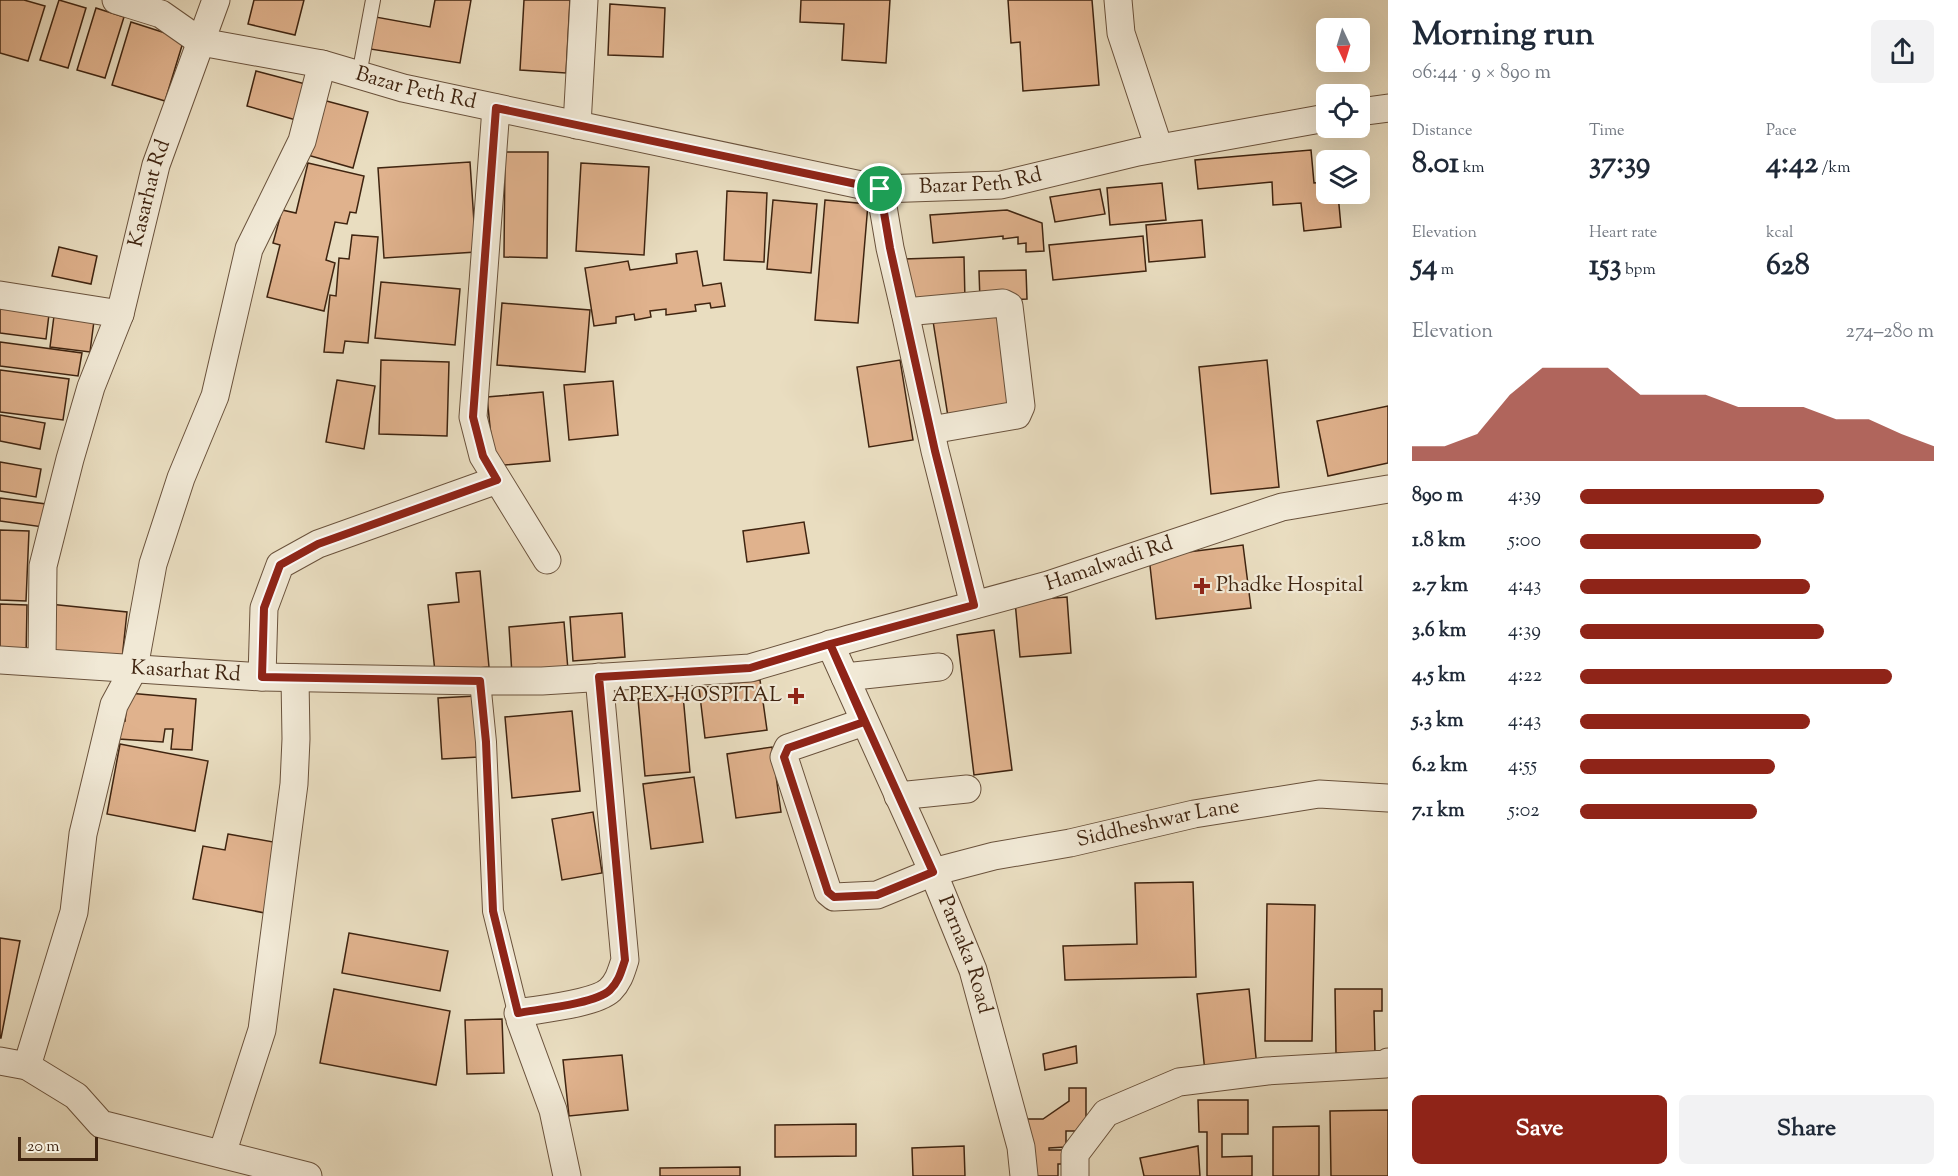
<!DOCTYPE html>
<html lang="en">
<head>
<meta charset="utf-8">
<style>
	:root { --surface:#fff; --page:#f2f2f3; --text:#1f2937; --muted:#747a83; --accent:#8f2418 }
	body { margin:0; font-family:"Sorts Mill Goudy",serif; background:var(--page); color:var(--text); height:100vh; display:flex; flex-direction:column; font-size:22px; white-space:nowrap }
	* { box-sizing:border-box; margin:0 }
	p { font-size:20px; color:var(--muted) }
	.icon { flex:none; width:33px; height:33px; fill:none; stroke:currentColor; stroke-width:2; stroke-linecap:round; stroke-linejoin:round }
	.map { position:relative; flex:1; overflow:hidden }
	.sheet { display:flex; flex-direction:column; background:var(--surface); width:570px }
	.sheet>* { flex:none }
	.needle { width:39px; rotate:176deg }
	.fabs { position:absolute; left:1316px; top:18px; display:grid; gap:12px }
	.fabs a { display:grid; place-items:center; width:54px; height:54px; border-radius:9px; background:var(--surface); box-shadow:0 6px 24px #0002; font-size:30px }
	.scale { position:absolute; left:18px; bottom:15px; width:80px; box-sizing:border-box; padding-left:6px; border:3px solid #3f2410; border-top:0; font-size:16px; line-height:21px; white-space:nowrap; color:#3f2410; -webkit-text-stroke:4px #f1e9d6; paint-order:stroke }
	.pin { position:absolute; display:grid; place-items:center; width:51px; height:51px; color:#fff; margin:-26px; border:3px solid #fff; border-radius:50%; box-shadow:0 2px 6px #0007 }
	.round { display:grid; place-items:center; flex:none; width:63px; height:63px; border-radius:9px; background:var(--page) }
	.summary { display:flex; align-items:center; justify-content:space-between; height:102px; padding:0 24px }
	h1 { font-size:33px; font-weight:700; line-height:45px }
	.figures { display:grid; grid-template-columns:repeat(3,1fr); gap:9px; height:102px; padding:6px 24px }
	.figures div { display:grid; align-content:center }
	.figures b { font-size:30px; font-weight:700 }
	.figures small { font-size:16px; font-weight:400 }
	.figures p { font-size:16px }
	.chart { height:168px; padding:12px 24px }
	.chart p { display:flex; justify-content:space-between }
	.chart svg { width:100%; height:108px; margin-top:6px; fill:var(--accent); opacity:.7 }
	.primary-button { display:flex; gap:12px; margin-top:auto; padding:12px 24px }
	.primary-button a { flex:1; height:69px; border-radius:9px; background:var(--accent); color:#fff; font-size:24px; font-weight:700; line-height:69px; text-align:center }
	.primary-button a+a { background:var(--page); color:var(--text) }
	ul { padding:0 24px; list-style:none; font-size:20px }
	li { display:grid; grid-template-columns:96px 72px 1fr; align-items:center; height:45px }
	li i { height:15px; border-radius:8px; background:var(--accent) }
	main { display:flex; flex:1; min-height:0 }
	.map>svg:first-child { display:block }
</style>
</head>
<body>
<main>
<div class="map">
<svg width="1388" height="1176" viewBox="0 0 1388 1176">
	<rect width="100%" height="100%" fill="#e9ddc0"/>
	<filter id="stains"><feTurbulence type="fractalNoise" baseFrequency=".00333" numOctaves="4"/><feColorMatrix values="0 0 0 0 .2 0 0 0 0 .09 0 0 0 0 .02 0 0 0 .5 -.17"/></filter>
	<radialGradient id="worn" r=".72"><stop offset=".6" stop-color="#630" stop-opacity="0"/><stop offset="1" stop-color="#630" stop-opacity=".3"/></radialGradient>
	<g fill="#e0b28d" stroke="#3f2410" stroke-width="1.5">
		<polygon points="0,0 24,0 45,6 28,61 0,53"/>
		<polygon points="59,0 86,8 68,68 40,60"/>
		<polygon points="254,0 304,0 295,35 248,24"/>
		<polygon points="435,0 471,0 460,63 370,49 376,17 430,27"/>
		<polygon points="524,0 570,0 566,73 520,70"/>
		<polygon points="801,0 890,0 886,63 842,60 844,24 800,22"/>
		<polygon points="1008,0 1092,0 1099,85 1023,91 1020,42 1011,43"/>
		<polygon points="610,4 665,8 663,57 608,55"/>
		<polygon points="96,8 124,17 105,78 77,70"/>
		<polygon points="131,22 184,39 165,101 112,85"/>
		<polygon points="256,71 313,86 303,122 247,106"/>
		<polygon points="319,99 368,112 353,168 304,154"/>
		<polygon points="1311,150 1314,183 1326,182 1326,194 1338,194 1341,227 1304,231 1301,203 1273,205 1272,182 1198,189 1195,160"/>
		<polygon points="505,152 548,152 547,258 504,257"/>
		<polygon points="470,162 476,252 384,258 378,168"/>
		<polygon points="308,163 364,176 356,213 350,212 347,224 335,222 326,260 335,263 324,311 267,297 280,245 273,243 282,210 296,213"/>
		<polygon points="581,163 649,167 644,255 576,251"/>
		<polygon points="1162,183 1166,220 1110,225 1107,188"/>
		<polygon points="1100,189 1105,214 1055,222 1050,197"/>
		<polygon points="727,191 767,193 764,262 724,260"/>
		<polygon points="773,200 817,204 811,273 767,269"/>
		<polygon points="825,200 868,204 858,323 815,320"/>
		<polygon points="1007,210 1042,223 1044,251 1026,252 1026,243 1018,244 1018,237 1003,239 1003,236 933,243 930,215"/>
		<polygon points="1202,220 1205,257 1149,262 1146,225"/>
		<polygon points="352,235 378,237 368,343 345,341 343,353 324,352 330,295 336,296 339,258 349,259"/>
		<polygon points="1143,236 1146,271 1053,280 1049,245"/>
		<polygon points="59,247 97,256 91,284 52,276"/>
		<polygon points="697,251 703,286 721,283 725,306 711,308 710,303 695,305 696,311 666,315 666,309 650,311 651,317 635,320 634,314 616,317 616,323 594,326 585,268 628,261 630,270 677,263 676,254"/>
		<polygon points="964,257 965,301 905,303 904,259"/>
		<polygon points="1026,270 1027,299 980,301 979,271"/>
		<polygon points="381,282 460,289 455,345 375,338"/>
		<polygon points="0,300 50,306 46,339 0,333"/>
		<polygon points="502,303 590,310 585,372 497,365"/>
		<polygon points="55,308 95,313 90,352 50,347"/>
		<polygon points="1003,311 1018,410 949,423 933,321"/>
		<polygon points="0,342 82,353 78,376 0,366"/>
		<polygon points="381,360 449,362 447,436 379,434"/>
		<polygon points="900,360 913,440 869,447 857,367"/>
		<polygon points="1267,360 1279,487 1211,494 1199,367"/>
		<polygon points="0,370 69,379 63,420 0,412"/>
		<polygon points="337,380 375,386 364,449 326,442"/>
		<polygon points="613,381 618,435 569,440 564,385"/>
		<polygon points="543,392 550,461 494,466 487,397"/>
		<polygon points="1388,406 1388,463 1328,476 1317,421"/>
		<polygon points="0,415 45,423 40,449 0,441"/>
		<polygon points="0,462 41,469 36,497 0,491"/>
		<polygon points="0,498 46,504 43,527 0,521"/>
		<polygon points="804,522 809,553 747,562 743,531"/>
		<polygon points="0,530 29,531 26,601 0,600"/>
		<polygon points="1243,545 1251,608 1156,619 1149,557"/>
		<polygon points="480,571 489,667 435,672 428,605 459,602 456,573"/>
		<polygon points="1067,597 1071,653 1020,657 1015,601"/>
		<polygon points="0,604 27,605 26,659 0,658"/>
		<polygon points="49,604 127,612 122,659 44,650"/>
		<polygon points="622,613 625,657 573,661 570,617"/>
		<polygon points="564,622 568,670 512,675 509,627"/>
		<polygon points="994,630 1012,770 974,775 957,635"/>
		<polygon points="760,680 767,730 705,738 699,688"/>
		<polygon points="128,693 196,699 192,750 171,749 173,729 165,729 163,742 119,739 121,720 125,721"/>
		<polygon points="683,695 690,772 645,776 638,699"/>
		<polygon points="476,696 479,757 442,759 438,698"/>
		<polygon points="572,711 580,791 512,798 505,717"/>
		<polygon points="120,744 208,761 195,831 107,814"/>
		<polygon points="772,747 781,812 736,818 727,754"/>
		<polygon points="694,777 703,842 651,849 643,784"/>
		<polygon points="593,812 602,873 562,880 552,819"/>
		<polygon points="228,834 279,843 265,913 193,899 203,846 225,850"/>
		<polygon points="1193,882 1196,977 1065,980 1063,946 1137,944 1135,883"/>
		<polygon points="1267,904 1315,905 1312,1041 1265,1041"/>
		<polygon points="349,933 448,951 440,991 342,973"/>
		<polygon points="0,938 20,941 1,1038 0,1038"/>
		<polygon points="334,989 450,1011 436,1085 320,1063"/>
		<polygon points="1249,989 1257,1067 1205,1072 1197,994"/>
		<polygon points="1335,989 1382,989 1382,1011 1374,1011 1375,1053 1336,1053"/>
		<polygon points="502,1019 504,1073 467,1074 465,1020"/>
		<polygon points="1076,1046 1077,1063 1045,1070 1043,1054"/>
		<polygon points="622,1055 628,1110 569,1116 563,1060"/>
		<polygon points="1069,1088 1086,1088 1086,1131 1066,1131 1066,1147 1049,1148 1049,1150 1069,1150 1069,1164 1058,1164 1058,1176 1030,1176 1025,1119 1043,1119 1069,1101"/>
		<polygon points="1198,1100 1248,1100 1248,1134 1222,1134 1222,1157 1252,1156 1252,1176 1207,1176 1207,1132 1199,1132"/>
		<polygon points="1388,1110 1388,1176 1331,1176 1330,1111"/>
		<polygon points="856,1124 856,1156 775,1157 775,1125"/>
		<polygon points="1319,1126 1319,1176 1273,1176 1273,1127"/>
		<polygon points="964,1146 965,1176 913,1176 912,1148"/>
		<polygon points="1198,1146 1200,1176 1144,1176 1140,1158"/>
		<polygon points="740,1167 740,1176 660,1176 660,1168"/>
	</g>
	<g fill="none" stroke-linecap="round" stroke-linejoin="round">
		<g stroke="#6a523c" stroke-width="16">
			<polyline id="service" points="359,75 373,0"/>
		</g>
		<g stroke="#6a523c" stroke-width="22">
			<polyline id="pedestrian" points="480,681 486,742 493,911 520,1020"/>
		</g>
		<g stroke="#6a523c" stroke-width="29">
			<g id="minor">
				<path id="s1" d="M 116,0 L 161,14 L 201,42 L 322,64 L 403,88 L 880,189 L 1001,185 L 1138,152 L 1326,118"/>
				<polyline points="1118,0 1121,33 1159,148"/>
				<polyline points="496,108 473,417 483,456 547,560"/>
				<polyline points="1359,112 1388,108"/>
				<polyline points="577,125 584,0"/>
				<polyline points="880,189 890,248 905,312 935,451 974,605"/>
				<polyline points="0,295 120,314"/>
				<polyline points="905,312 1003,303 1009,306 1021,406 1017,415 931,430"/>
				<path id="s2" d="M 830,644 L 933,872 L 973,970 L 1021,1147 L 1024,1176"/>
				<path id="s3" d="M 0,660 L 262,677 L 480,681 L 542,681 L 750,668 L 849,639 L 1048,585 L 1282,507 L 1388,489"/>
				<path id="s4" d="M 42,662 L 43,566 L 70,459 L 91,387 L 120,314 L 156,165 L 216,0"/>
				<polyline points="262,677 264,608 280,565 318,544 497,480"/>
				<polyline points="845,677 939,667"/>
				<path id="s5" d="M 864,722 L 788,748 L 784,757 L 828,892 L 834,897 L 877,895 L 933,872 L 994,856 L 1070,843 L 1194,814 L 1319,794 L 1388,798"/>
				<polyline points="898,796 967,789"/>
				<path d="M 518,1013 C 540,1009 595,1004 610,990 C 619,981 621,972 625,960 L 599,677"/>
				<polyline points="520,1020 553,1110 567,1176"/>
				<polyline points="0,1061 27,1066 76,1096 101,1124 308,1176"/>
				<polyline points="27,1066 74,912 83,834 114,705 134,668 153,564 181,478 215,396 249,249 302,141 322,64"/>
				<polyline points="222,1154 262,1030 294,784 296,739 295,678"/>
				<polyline points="1075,1176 1075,1154 1106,1113 1179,1082 1267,1071 1386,1064 1388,1062"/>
			</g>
		</g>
		<use href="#service" stroke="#f1e9d6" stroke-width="14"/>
		<use href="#pedestrian" stroke="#f1e9d6" stroke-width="20"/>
		<use href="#minor" stroke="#f1e9d6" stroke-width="27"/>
	</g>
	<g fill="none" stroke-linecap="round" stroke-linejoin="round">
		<g stroke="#fff" stroke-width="12">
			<path id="route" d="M 880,189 L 496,108 L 473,417 L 483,456 L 497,480 L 318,544 L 280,565 L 264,608 L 262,677 L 480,681 L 486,742 L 493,911 L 518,1013 C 540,1009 595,1004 610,990 C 619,981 621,972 625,960 L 599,677 L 750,668 L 830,644 L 933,872 L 877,895 L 834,897 L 828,892 L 784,757 L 788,748 L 864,722 L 830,644 L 974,605 L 935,451 L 890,248 L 880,189"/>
		</g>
		<use href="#route" stroke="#8f2418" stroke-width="8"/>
	</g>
	<g fill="#8f2418" stroke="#f1e9d6" stroke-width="2">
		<path d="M1199 577h6v6h6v6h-6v6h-6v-6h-6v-6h6z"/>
		<path d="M793 687h6v6h6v6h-6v6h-6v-6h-6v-6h6z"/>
	</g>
	<g text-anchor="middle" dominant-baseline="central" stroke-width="4.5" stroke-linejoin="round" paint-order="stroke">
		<g font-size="21" fill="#3f2410" stroke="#f1e9d6">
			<text stroke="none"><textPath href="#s1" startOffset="316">Bazar Peth Rd</textPath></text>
			<text stroke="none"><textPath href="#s1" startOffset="892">Bazar Peth Rd</textPath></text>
			<text stroke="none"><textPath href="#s4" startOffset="484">Kasarhat Rd</textPath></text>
			<text stroke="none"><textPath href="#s3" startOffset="1125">Hamalwadi Rd</textPath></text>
			<text stroke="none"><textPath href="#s3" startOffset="186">Kasarhat Rd</textPath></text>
			<text stroke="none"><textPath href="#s5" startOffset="574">Siddheshwar Lane</textPath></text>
			<text stroke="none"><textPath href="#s2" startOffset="339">Parnaka Road</textPath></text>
		</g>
		<g font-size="21" fill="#3f2410" stroke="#f1e9d6" text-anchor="start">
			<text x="1216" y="586">Phadke Hospital</text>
			<text x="782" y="696" text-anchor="end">APEX HOSPITAL</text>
		</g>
	</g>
	<rect width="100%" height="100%" filter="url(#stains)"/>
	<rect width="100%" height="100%" fill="url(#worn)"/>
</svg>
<div class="fabs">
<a><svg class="needle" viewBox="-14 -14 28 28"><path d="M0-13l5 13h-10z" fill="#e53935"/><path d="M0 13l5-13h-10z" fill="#747a83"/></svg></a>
<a><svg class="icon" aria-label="locate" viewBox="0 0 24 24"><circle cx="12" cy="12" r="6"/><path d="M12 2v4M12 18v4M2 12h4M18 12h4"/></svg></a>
<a><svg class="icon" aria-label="layers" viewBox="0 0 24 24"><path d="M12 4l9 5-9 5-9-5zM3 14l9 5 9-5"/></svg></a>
</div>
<div class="scale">20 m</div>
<div class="pin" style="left:880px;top:189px;background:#1e9e55"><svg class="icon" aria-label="arrive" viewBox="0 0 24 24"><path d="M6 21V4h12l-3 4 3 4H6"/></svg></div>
</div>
<section class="sheet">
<div class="summary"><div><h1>Morning run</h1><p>06:44 · 9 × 890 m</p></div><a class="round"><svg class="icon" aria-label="share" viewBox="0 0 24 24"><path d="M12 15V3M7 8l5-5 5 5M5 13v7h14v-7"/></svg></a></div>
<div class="figures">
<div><p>Distance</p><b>8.01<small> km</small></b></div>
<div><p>Time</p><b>37:39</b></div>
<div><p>Pace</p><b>4:42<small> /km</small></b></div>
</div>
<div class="figures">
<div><p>Elevation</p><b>54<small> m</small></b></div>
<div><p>Heart rate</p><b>153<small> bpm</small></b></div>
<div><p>kcal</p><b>628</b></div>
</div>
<div class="chart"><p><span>Elevation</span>274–280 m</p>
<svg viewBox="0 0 160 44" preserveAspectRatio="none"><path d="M0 44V38L10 38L20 33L30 17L40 6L50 6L60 6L70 17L80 17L90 17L100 22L110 22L120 22L130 27L140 27L150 33L160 38V44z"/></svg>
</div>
<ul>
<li><b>890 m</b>4:39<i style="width:69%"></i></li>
<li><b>1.8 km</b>5:00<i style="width:51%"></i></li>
<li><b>2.7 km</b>4:43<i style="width:65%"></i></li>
<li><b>3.6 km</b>4:39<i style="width:69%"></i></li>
<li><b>4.5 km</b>4:22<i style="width:88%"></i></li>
<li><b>5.3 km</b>4:43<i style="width:65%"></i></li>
<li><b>6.2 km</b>4:55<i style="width:55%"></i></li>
<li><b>7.1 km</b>5:02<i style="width:50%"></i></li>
</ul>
<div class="primary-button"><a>Save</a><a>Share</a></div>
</section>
</main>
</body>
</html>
